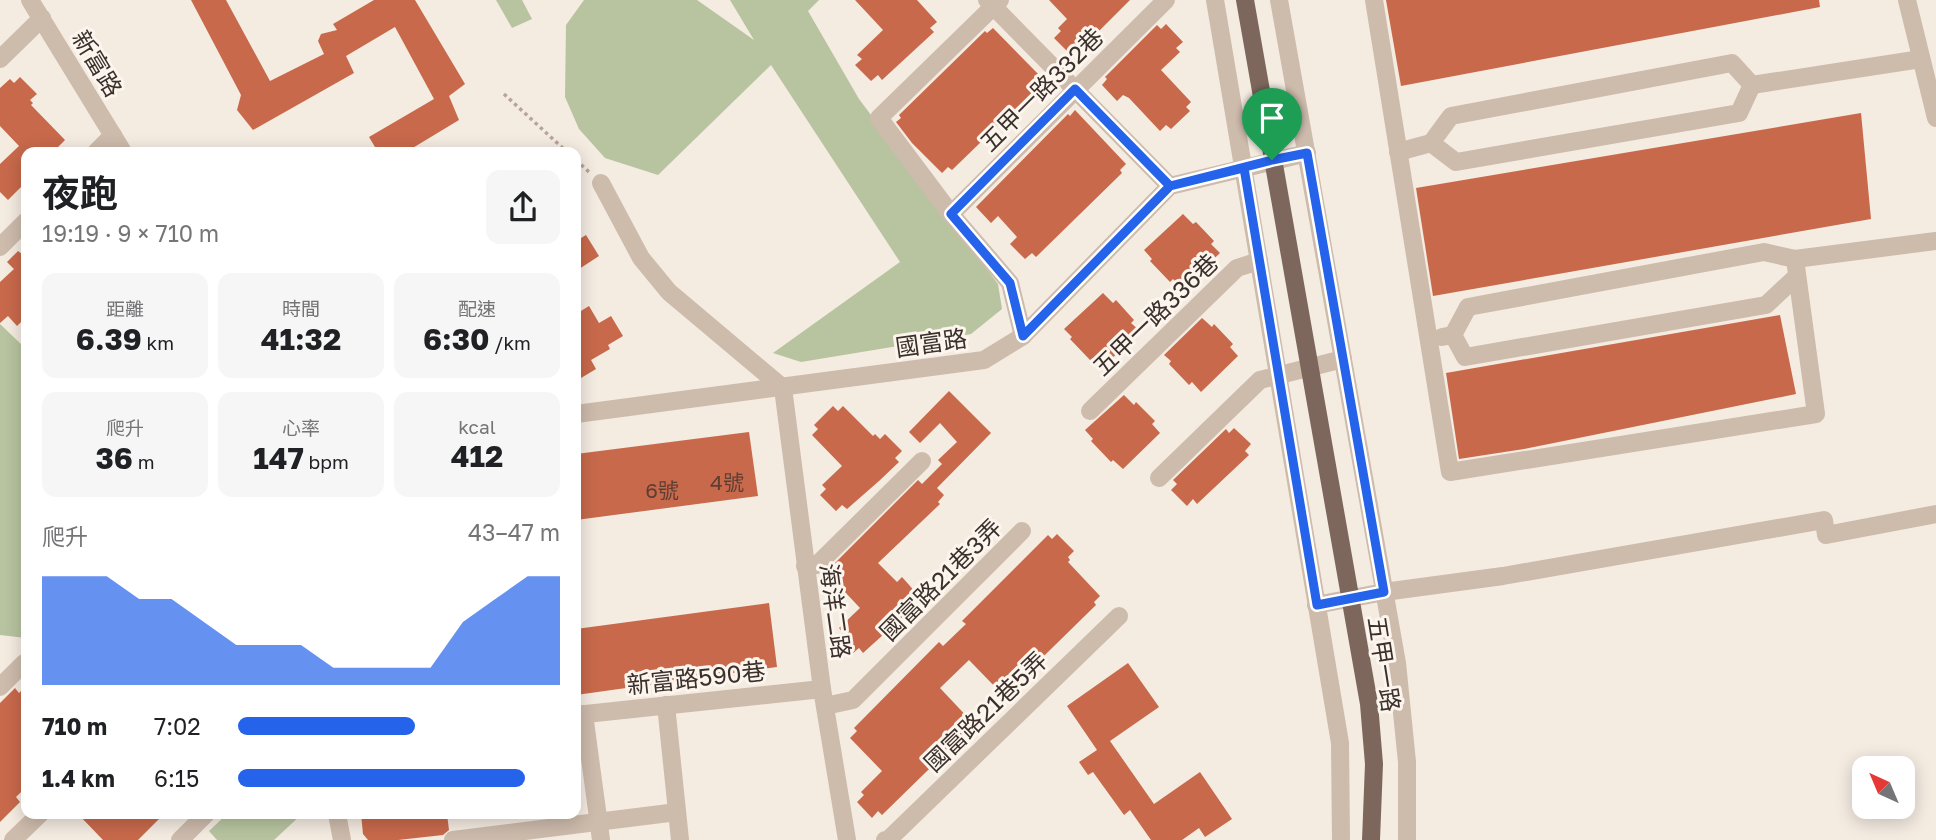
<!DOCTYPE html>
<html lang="zh-TW">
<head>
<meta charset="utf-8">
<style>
	:root { --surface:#fff; --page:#f6f6f6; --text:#202124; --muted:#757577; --accent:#2563eb }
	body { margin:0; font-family:"Golos Text","Noto Sans TC",sans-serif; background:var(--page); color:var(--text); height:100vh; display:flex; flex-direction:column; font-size:26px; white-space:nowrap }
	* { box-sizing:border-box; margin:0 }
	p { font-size:23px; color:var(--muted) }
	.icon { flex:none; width:38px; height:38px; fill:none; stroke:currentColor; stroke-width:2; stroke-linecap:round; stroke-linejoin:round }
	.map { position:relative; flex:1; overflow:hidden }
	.panel { position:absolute; left:21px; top:147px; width:560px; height:672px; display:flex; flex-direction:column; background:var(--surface); border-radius:14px; box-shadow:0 4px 18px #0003 }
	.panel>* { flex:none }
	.needle { width:46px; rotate:316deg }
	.tools { position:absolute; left:1852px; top:756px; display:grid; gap:14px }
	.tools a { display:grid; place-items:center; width:63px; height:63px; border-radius:14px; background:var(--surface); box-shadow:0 4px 18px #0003; font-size:35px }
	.pin { position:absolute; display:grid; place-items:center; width:60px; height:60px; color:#fff; margin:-72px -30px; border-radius:50% 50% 50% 0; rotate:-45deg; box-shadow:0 0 7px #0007 }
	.pin .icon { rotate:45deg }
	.round { display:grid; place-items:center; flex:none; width:74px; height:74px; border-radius:14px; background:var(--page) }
	.head { display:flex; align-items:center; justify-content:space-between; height:119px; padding:0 21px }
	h1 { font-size:38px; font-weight:700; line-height:52px }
	.stats { display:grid; grid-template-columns:repeat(3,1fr); gap:10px; height:119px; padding:7px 21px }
	.stats div { display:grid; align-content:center; border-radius:14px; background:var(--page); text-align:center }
	.stats b { font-size:30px; font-weight:700 }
	.stats small { font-size:19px; font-weight:400 }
	.stats p { font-size:19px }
	.chart { height:196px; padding:14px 21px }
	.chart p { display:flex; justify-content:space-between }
	.chart svg { width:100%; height:126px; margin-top:7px; fill:var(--accent); opacity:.7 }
	ul { padding:0 21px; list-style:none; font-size:23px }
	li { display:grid; grid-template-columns:112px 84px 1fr; align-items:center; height:52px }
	li i { height:18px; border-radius:9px; background:var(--accent) }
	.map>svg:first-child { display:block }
</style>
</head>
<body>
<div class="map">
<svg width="1936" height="840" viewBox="0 0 1936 840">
	<rect width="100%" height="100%" fill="#f4ebe1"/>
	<g fill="#b8c4a0">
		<polygon points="496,0 522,0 532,19 512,28"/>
		<polygon points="584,0 697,0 754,40 730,0 819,0 808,11 859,99 998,284 1002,309 971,334 801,362 773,353 900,262 771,65 658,175 605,158 579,129 565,97 566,25"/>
		<polygon points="0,324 22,345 26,341 26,638 0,635"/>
		<polygon points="227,814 302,814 274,840 217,840 209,831"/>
	</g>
	<g fill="#c8694b">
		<polygon points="191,0 226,0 270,81 324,54 318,41 321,34 337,30 333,24 374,0 415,0 465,84 449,96 459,120 406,152 378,152 369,137 434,99 395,27 346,56 354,73 253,130 237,110 241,95"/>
		<polygon points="855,0 917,0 937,22 930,28 934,32 882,80 878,75 871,81 855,65 862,59 857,55 883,30"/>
		<polygon points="1049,0 1130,0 1079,51 1075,47 1069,53 1054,38 1061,31 1058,28 1067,19"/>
		<polygon points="1386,0 1819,0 1820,7 1401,86"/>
		<polygon points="1166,24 1183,42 1176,48 1180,52 1161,70 1191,102 1186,107 1190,111 1171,129 1166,125 1160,131 1129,98 1123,95 1117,101 1102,85 1107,79 1105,77 1157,25 1161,29"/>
		<polygon points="993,28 1042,78 1036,84 1038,87 952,170 948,167 942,173 912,143 896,122 901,118 899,115 985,31 987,33"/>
		<polygon points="20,77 37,94 30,100 33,103 31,105 65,140 53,152 26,152 26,182 8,200 0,192 0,164 19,146 0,126 0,88 10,79 14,83"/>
		<polygon points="1075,110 1126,164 1120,170 1122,173 1036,257 1032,253 1025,259 1010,244 1017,237 998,216 991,223 976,207 1068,114 1070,116"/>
		<polygon points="1861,113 1871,219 1433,296 1416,188"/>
		<polygon points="1183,214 1193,224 1196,222 1214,241 1211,244 1220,253 1182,289 1173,279 1170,282 1150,261 1152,259 1144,250"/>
		<polygon points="586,235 599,256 576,271 576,241"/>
		<polygon points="18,251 26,257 26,317 17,326 8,316 0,323 0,282 14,269 7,262"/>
		<polygon points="1103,293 1113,303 1116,300 1134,320 1131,323 1140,331 1102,368 1093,358 1090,360 1070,339 1072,337 1064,329"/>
		<polygon points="589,306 599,323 611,316 623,336 608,345 610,349 591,360 596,369 576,381 576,314"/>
		<polygon points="1780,315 1796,394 1524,449 1459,459 1446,373"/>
		<polygon points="1202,318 1212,327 1214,324 1233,344 1230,347 1238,356 1201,392 1192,382 1189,385 1169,364 1171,361 1164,355"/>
		<polygon points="949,391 991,433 937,488 944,495 938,502 940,504 878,563 897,582 902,577 918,595 912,601 916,605 863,653 859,648 852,654 837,638 843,633 839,628 860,608 829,575 836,568 833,565 918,480 922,484 942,464 938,460 957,442 940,423 920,443 909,432"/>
		<polygon points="1124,395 1134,405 1136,402 1155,421 1152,424 1160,433 1123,469 1113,460 1111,462 1091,441 1093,439 1085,430"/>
		<polygon points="833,406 838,411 843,406 873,436 875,434 880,439 885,434 902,451 895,458 899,462 879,481 847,509 842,505 836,511 820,495 826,489 822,485 842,466 812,435 818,429 814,425"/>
		<polygon points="1234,428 1251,444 1245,451 1249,455 1197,504 1193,499 1187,506 1171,490 1177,484 1173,480 1226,429 1229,433"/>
		<polygon points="749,432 758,496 576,520 576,454"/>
		<polygon points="1057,534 1074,551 1068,557 1070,560 1068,562 1100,596 1094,602 1096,605 1010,689 1006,685 999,691 969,660 940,688 972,722 966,728 968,731 882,815 878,811 872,818 857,802 864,795 861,792 882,771 850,738 857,731 854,728 939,642 943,646 966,624 962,621 1048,535 1052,539"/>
		<polygon points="769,603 777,667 576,695 576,629"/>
		<polygon points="1128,663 1159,707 1110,741 1154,804 1200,772 1232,819 1205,837 1199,828 1182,840 1151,840 1130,810 1124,815 1093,772 1088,775 1079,762 1097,750 1067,706"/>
		<polygon points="26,686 26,787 16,797 20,802 0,822 0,703 15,688 19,693"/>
		<polygon points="78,814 164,814 138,840 103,840"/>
		<polygon points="361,814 447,814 449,830 443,835 398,840 368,840 363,834"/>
	</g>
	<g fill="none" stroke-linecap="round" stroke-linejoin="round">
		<g stroke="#b9a596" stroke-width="3.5" stroke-dasharray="3.5 3.5" stroke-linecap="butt">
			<polyline points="504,94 567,152"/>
			<polyline points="576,160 589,172"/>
		</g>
		<g stroke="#cdbbac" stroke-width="18">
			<polyline points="30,0 123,152"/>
			<polyline points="987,0 1170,186"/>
			<polyline points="1000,0 879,118 951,214 1010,283 1023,336"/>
			<polyline points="1215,0 1340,743 1341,840"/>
			<polyline points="1279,0 1397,663 1407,762 1407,840"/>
			<polyline points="1374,0 1450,472 1816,414 1795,259"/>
			<polyline points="1907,0 1936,118"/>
			<polyline points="0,59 42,18"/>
			<polyline points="1752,85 1921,59"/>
			<polyline points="96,152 113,135"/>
			<polyline points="1398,152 1431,143 1456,162 1739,113 1752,85 1732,63 1451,116 1431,143"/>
			<polyline points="601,183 641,258 669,292 783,388 822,689 847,840"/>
			<polyline points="951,214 1166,0"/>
			<polyline points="0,247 26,221"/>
			<polyline points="1453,335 1468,307 1764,252 1795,259 1936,241"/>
			<polyline points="1442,337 1453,335 1465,357 1766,305 1797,276"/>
			<polyline points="1090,411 1237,268 1259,261"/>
			<polyline points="576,414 984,360 1023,336 1170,186 1307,153"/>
			<polyline points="1159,478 1260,380 1343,359"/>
			<polyline points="805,566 817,565 922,461"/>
			<polyline points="1316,605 1384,592 1503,576 1824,520 1826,535 1936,514"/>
			<polyline points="0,687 24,663"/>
			<polyline points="666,705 680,840"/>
			<polyline points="825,706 853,700 1022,531"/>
			<polyline points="584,714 601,840"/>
			<polyline points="576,715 822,689"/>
			<polyline points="337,814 342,840"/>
			<polyline points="13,840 40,814"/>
			<polyline points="180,840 206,814"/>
			<polyline points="453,840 677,812"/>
			<polyline points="885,840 888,840 1119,616"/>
		</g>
		<polyline stroke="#7d675c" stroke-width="18" points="1245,0 1369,704 1374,764 1371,840"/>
	</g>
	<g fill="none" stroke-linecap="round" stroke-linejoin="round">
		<g stroke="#fff" stroke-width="14">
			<polyline id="route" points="1272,160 1170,186 1023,336 1010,283 951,214 1075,89 1170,186 1244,168 1317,605 1384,592 1307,153 1272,160"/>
		</g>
		<use href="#route" stroke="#2563eb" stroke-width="9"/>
	</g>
	<g text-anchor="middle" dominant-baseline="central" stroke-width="6" stroke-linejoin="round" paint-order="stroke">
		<g font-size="21" fill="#5e3e33">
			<text x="727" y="482">4號</text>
			<text x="662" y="490">6號</text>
		</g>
		<g font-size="24" fill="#3b302b" stroke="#fbf5ee">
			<text transform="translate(98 63) rotate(59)">新富路</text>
			<text transform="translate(1041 89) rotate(-45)">五甲一路332巷</text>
			<text transform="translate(1155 314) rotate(-44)">五甲一路336巷</text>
			<text transform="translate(931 342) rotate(-8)">國富路</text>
			<text transform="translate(940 579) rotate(-45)">國富路21巷3弄</text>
			<text transform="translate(836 611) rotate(82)">海洋二路</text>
			<text transform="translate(1385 664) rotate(81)">五甲一路</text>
			<text transform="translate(696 677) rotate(-6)">新富路590巷</text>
			<text transform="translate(985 711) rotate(-44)">國富路21巷5弄</text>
		</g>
	</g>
</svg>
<div class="tools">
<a><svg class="needle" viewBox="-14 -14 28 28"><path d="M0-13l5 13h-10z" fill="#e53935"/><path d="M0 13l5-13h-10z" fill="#757577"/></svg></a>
</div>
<div class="pin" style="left:1272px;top:160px;background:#1e9e55"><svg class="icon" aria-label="arrive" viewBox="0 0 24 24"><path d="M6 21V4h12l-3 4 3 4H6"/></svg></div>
<section class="panel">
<div class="head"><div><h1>夜跑</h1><p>19:19 · 9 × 710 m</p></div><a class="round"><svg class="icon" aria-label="share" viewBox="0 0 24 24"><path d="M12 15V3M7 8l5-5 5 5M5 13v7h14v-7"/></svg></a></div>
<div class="stats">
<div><p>距離</p><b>6.39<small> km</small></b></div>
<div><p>時間</p><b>41:32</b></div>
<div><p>配速</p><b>6:30<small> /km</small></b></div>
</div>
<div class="stats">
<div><p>爬升</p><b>36<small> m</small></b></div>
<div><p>心率</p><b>147<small> bpm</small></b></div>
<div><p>kcal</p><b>412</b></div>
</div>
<div class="chart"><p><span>爬升</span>43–47 m</p>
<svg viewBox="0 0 160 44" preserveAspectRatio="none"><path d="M0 44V6L10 6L20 6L30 14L40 14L50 22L60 30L70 30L80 30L90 38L100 38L110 38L120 38L130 22L140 14L150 6L160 6V44z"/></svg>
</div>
<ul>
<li><b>710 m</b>7:02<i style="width:55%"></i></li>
<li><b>1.4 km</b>6:15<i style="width:89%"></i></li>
</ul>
</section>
</div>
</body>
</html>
